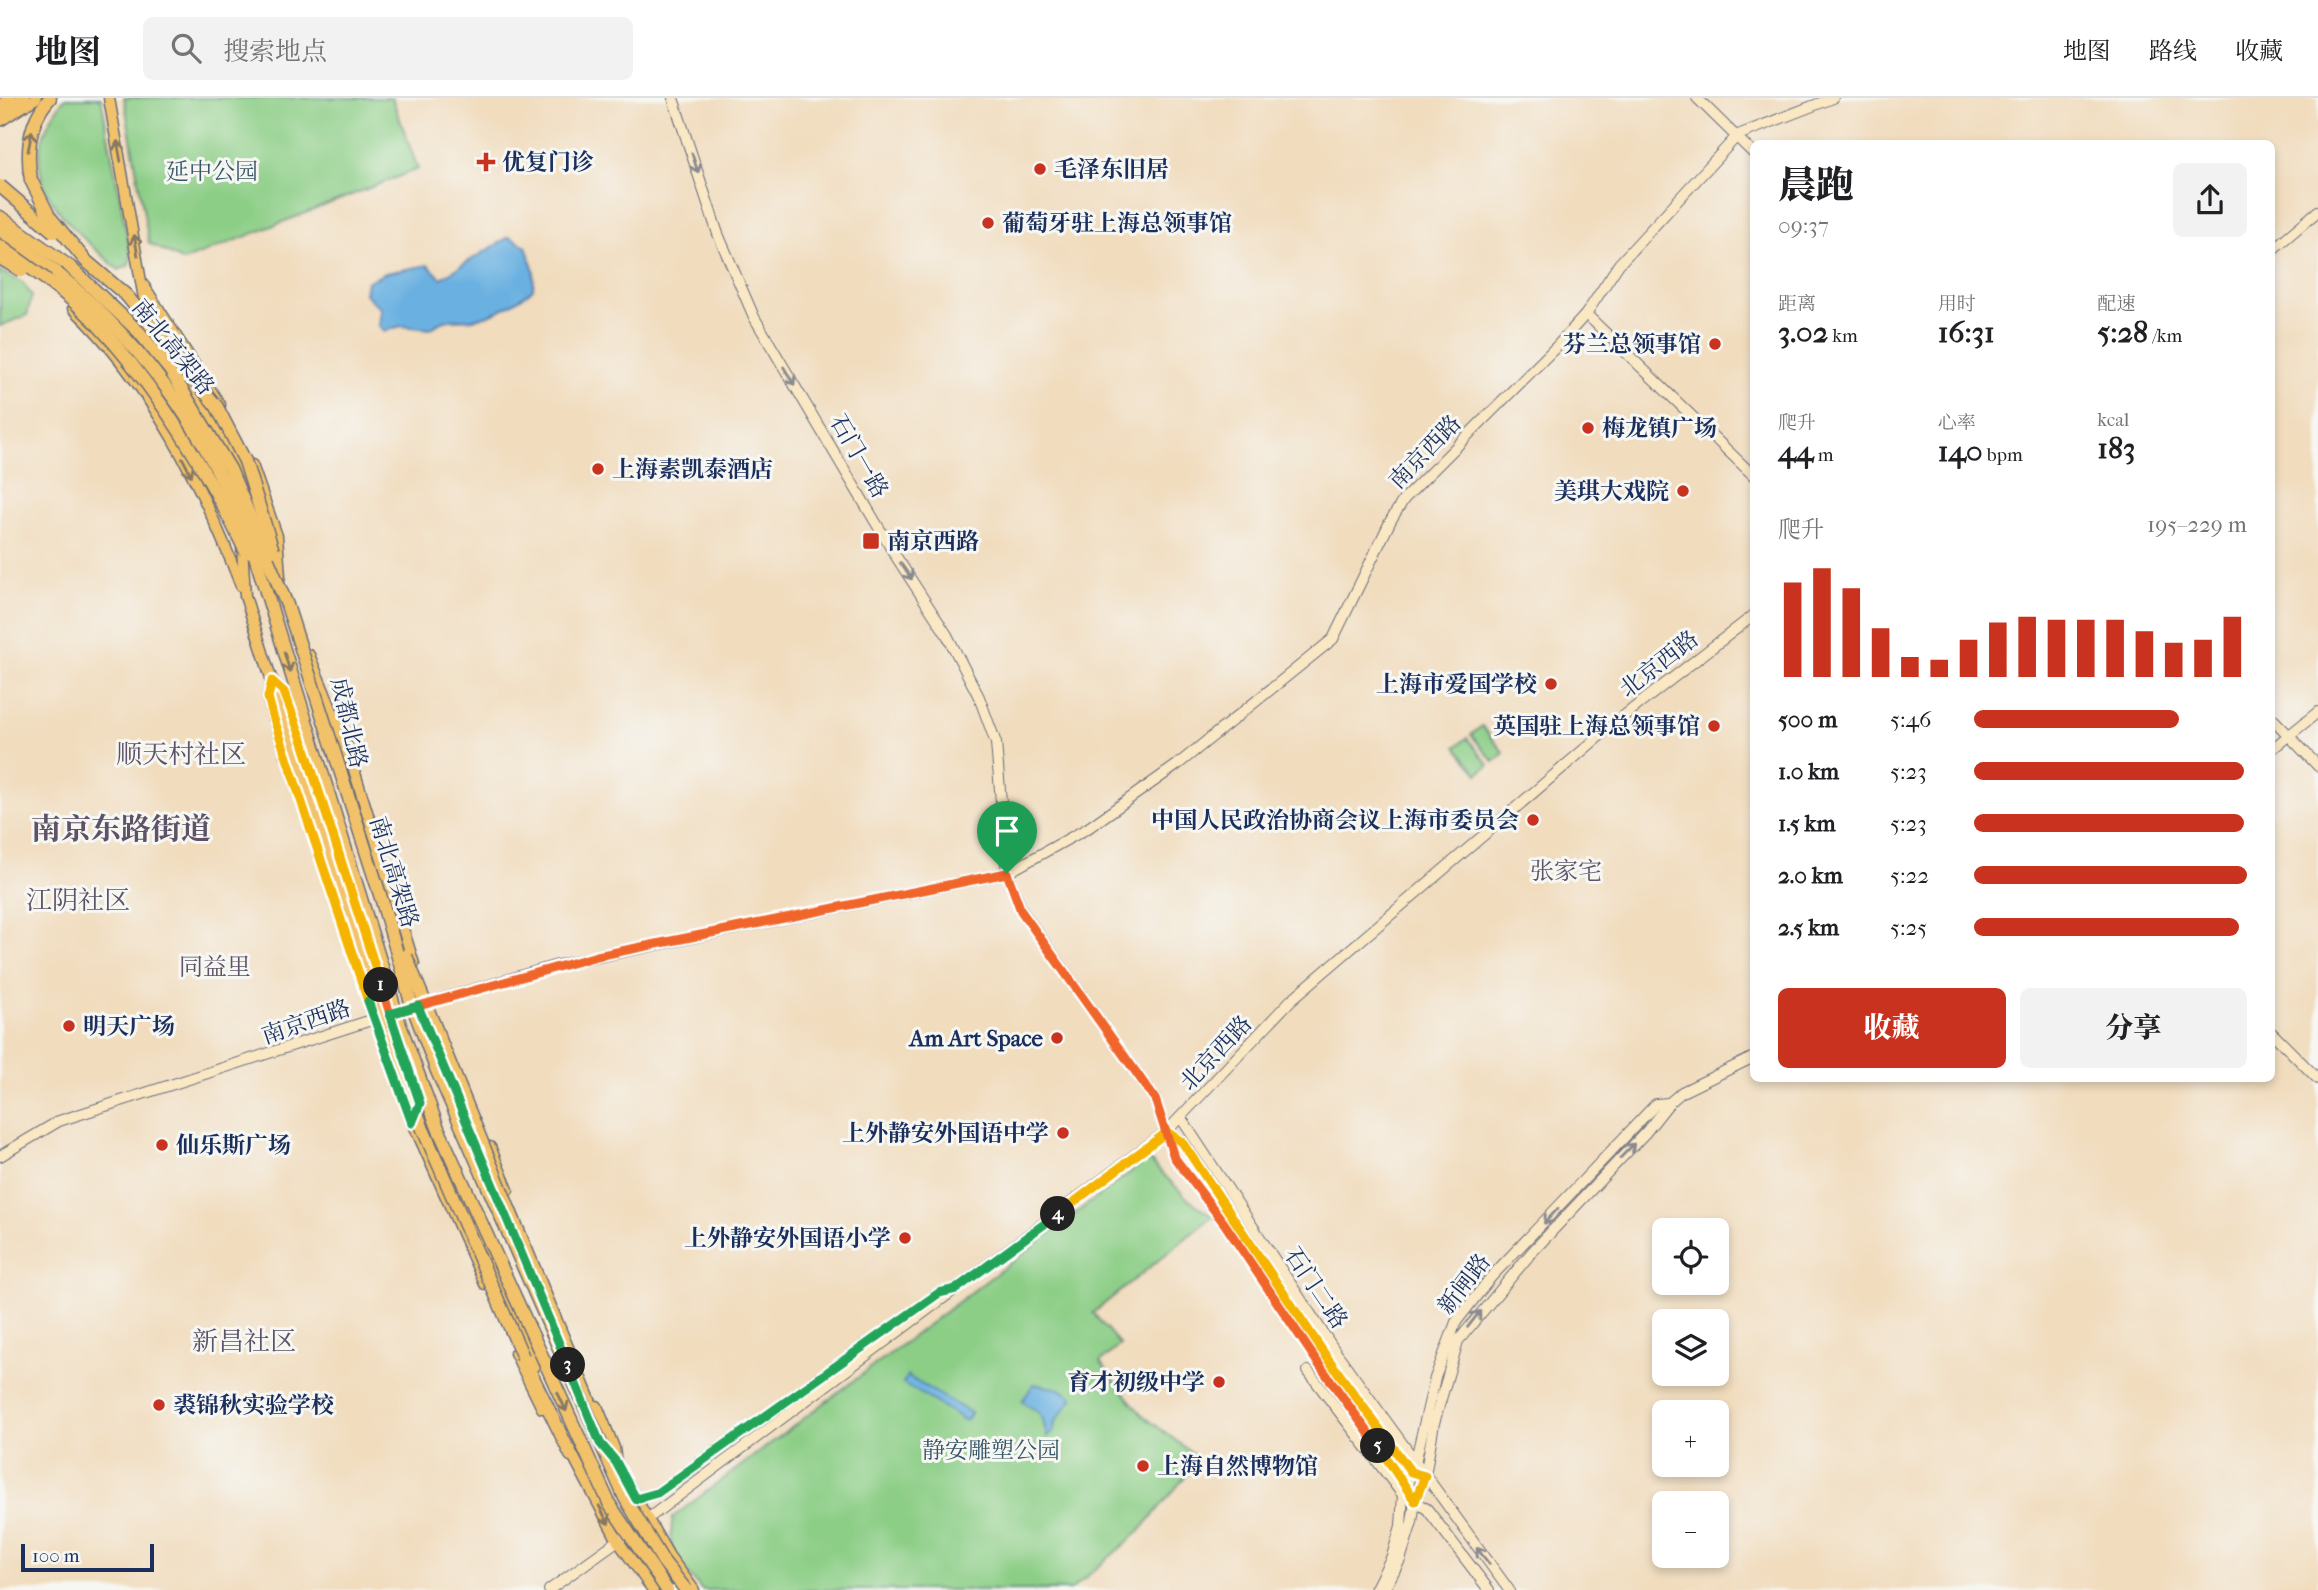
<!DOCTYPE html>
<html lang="zh">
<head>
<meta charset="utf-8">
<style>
	:root { --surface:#fff; --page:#f2f2f2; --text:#202124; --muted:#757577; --line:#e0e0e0; --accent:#c8321e }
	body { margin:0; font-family:"IM FELL French Canon","Noto Serif SC",serif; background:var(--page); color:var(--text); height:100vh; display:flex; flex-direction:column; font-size:26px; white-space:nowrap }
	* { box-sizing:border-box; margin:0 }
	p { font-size:23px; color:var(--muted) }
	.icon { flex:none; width:38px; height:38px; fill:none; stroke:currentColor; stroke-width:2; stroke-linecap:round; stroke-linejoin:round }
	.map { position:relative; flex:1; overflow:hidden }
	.details { position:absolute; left:1750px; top:42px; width:525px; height:942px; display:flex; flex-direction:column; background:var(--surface); border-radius:10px; box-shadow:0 4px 10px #0003 }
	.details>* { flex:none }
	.controls { position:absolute; left:1652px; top:1120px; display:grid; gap:14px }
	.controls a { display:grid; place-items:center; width:77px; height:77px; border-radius:10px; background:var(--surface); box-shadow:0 4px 10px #0003; font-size:35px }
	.scale { position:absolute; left:21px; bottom:18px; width:133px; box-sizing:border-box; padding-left:7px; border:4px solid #1b2f5e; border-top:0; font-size:19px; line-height:24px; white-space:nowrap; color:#1b2f5e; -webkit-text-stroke:5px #f6f6f2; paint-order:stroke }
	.pin { position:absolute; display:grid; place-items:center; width:60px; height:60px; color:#fff; margin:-72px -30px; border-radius:50% 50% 50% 0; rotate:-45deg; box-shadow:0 0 7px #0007 }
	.pin .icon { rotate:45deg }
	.km { position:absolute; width:35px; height:35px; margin:-18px; border-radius:50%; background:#222; color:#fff; font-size:19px; line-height:35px; text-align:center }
	.round { display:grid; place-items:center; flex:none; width:74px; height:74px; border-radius:10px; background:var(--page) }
	.summary { display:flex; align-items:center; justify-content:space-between; height:119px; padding:0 28px }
	h1 { font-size:38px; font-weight:800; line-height:52px }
	.figures { display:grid; grid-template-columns:repeat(3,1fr); gap:10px; height:119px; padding:7px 28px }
	.figures div { display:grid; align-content:center }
	.figures b { font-size:30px; font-weight:800 }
	.figures small { font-size:19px; font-weight:400 }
	.figures p { font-size:19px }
	.chart { height:196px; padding:14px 28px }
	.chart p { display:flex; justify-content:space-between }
	.chart svg { width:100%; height:126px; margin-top:7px; stroke:var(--accent); stroke-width:6 }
	.primary-button { display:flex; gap:14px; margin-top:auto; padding:14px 28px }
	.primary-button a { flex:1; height:80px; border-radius:10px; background:var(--accent); color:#fff; font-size:28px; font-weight:800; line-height:80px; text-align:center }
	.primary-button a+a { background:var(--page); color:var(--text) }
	ul { padding:0 28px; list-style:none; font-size:23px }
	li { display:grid; grid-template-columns:112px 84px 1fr; align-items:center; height:52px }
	li i { height:18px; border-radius:9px; background:var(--accent) }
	header { display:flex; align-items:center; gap:42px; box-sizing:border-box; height:98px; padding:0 35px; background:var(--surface); border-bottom:2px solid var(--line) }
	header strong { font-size:33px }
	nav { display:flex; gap:38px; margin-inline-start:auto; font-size:24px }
	.search { width:490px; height:63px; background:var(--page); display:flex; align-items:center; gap:18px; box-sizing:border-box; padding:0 24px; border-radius:10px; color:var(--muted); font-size:26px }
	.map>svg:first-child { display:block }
</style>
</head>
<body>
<header>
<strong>地图</strong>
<div class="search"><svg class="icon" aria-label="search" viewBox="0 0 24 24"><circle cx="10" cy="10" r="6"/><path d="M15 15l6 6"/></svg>搜索地点</div>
<nav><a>地图</a><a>路线</a><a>收藏</a></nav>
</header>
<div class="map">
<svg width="2318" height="1492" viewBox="0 0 2318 1492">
	<rect width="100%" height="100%" fill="#f6f6f2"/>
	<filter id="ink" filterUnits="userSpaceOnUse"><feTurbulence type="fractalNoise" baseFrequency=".0143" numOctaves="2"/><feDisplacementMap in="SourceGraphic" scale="14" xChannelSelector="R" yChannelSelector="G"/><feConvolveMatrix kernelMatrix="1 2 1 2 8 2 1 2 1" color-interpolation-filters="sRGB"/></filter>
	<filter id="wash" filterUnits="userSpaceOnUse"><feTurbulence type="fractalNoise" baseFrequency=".00686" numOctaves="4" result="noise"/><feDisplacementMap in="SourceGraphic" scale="28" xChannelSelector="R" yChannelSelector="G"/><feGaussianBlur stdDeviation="1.57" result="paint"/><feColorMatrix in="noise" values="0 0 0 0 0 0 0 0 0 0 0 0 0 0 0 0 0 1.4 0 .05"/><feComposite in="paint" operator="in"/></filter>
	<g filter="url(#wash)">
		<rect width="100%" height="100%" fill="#f1dcbd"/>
		<g fill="#8cce86" stroke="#547e72" stroke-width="2">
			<path d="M 65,0 L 101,0 L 131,159 L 129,167 L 119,172 C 62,122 5,77 65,0 Z"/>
			<polygon points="124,0 392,0 418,71 183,163 149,145"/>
			<polygon points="0,173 23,185 32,198 27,217 0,228"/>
			<polygon points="1482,628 1504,655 1494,664 1471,637"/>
			<polygon points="1467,640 1489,667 1478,676 1456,649"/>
			<path d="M 1148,1061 L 1188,1101 L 1213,1118 L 1093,1215 L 1120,1247 L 1100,1264 L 1141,1316 L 1200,1361 L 1140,1433 L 1071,1492 L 702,1492 C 679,1465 666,1456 673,1419 Z"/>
		</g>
		<g fill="#6ab1e1" stroke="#4270a0" stroke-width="2">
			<path d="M 509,139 L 526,148 L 534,173 L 533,191 C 517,204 493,218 473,221 C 457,223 445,218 431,231 L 401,228 L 384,233 L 379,228 L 381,211 L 365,196 L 367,184 L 385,175 L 428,167 L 441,180 Z"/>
			<polygon points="907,1278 971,1315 966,1323 903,1285"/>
			<path d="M 1034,1286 L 1060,1291 L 1073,1300 L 1055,1324 L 1053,1335 L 1047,1339 C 1040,1312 1047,1321 1022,1303 Z"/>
		</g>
	</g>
	<g filter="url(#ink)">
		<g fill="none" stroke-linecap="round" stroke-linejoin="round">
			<g stroke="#666c7f" stroke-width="12">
				<g id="secondary">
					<polyline points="673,0 718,136 754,219 895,457 947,537 979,599 996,645 1007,775 1022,813 1155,1001 1174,1059 1224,1125 1415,1403"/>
					<polyline points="1697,0 1754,56"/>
					<polyline points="2272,152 2318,113"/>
					<polyline points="1586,216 1754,378"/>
					<polyline points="2272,620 2318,668"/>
					<polyline points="2272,651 2318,614"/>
					<polyline points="2272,935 2318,981"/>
					<polyline points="1181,1020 1335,1253 1509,1492"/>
					<polyline points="1167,1033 1182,1044 1326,1259 1414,1375"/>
					<polyline points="0,1058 59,1023 390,916 554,868 1007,775 1088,730 1177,667 1333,541 1391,422 1404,401 1557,248 1586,216 1619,166 1738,37 1833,0"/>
					<polyline points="1308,1273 1403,1397 1427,1411 1489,1492"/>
					<polyline points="636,1401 657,1395 939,1195 952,1192"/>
					<polyline points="642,1425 1167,1033 1291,902 1616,624 1754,517"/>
					<polyline points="549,1492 624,1438"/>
					<polyline points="1375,1492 1392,1458 1401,1428 1403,1397 1415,1365 1435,1280 1456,1224 1492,1178 1656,1006 1669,1005"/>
					<polyline points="1384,1492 1400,1462 1412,1424 1415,1403 1425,1378 1434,1325 1458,1243 1532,1154 1646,1034 1669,1005 1682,994 1754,959"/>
				</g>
			</g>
			<g stroke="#666c7f" stroke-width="13">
				<g id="primary">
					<polyline points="109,0 148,224"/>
					<polyline points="0,7 10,0"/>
					<polyline points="0,23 36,0"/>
					<polyline points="144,188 220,307"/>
					<path d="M 73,210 C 152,286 202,387 241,488"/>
					<polyline points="185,276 235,365 255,415"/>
					<polyline points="181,321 201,359"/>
					<polyline points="252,367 277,438 280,479"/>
					<polyline points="242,447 245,498 272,583 284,594 303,644 357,808"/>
					<polyline points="309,557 347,649 414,866"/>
					<polyline points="272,583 268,599 273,618 413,1025 485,1186"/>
					<polyline points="430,937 453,994"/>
					<polyline points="437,1049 534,1268"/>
					<polyline points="490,1049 508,1092"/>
					<polyline points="515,1255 542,1310"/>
					<polyline points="597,1308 614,1350 616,1365"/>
					<polyline points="569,1350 618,1443 653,1492"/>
					<polyline points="613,1361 669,1458 694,1492"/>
				</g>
			</g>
			<g stroke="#666c7f" stroke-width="15">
				<g id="trunk">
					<polyline points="0,14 24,0"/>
					<path d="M 31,82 C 26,53 29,23 50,0"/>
					<polyline points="0,119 70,169"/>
					<polyline points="0,132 57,175"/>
					<polyline points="272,583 366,862"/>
					<polyline points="329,613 342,661"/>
					<polyline points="510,1113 596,1319"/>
					<polyline points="523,1259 571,1357"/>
				</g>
			</g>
			<use href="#secondary" stroke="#fae7c3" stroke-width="10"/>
			<use href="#primary" stroke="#f2c26a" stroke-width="10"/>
			<use href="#trunk" stroke="#f2c26a" stroke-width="12"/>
			<g stroke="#666c7f" stroke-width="15" stroke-linecap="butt">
				<g id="trunk-bridge">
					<polyline points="31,82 49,118 85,162 127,198 217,309 245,363 273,453"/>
					<polyline points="0,88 54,134"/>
					<path d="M 0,148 C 33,172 68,195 96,225 C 159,292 207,372 246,454"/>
					<polyline points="0,160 22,173"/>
					<polyline points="70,169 139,234 170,272 230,371 287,507 382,803 410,901 437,973 625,1400 663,1463 686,1492"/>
					<path d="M 57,175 C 152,254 212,342 255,458 L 400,927 L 438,1030 L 610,1407 L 667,1492"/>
					<polyline points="406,858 510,1113"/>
					<polyline points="366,862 422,1029 523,1259"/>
				</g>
			</g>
			<use href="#trunk-bridge" stroke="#f2c26a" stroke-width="12"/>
		</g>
		<defs><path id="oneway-shaft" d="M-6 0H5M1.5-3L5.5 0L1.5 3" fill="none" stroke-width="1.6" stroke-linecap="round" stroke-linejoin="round" transform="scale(1.75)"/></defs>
		<g stroke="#867864">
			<use href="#oneway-shaft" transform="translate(30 43) rotate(-79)"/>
			<use href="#oneway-shaft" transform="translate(119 53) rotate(-100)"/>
			<use href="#oneway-shaft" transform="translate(136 147) rotate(-100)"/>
			<use href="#oneway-shaft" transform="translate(187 369) rotate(63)"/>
			<use href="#oneway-shaft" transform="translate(287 564) rotate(73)"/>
			<use href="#oneway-shaft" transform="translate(562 1304) rotate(65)"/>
			<use href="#oneway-shaft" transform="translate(604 1417) rotate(62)"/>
		</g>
		<g stroke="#8a8b90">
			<use href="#oneway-shaft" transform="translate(695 65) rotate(72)"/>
			<use href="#oneway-shaft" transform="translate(789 278) rotate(59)"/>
			<use href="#oneway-shaft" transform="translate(906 473) rotate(55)"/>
			<use href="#oneway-shaft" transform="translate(1627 1053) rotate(-46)"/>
			<use href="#oneway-shaft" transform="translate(1551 1118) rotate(133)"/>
			<use href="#oneway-shaft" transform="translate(1474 1221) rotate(-52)"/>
			<use href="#oneway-shaft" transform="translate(1483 1458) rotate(-128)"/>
		</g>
	</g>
	<g fill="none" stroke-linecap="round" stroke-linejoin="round" filter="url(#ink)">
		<g stroke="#fff" stroke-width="14">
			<polyline id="split-1" points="381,887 390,916 597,858 1007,775"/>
		</g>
		<g stroke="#fff" stroke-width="14">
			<polyline id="split-2" points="368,903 273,618 268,599 272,583 284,594 303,644 381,887"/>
		</g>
		<g stroke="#fff" stroke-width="14">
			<polyline id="split-3" points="368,903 412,1025 420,1005 390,916 418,908 568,1267"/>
		</g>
		<g stroke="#fff" stroke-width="14">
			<polyline id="split-4" points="568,1267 600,1345 616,1364 636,1401 657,1395 939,1195 956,1191 1058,1116"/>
		</g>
		<g stroke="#fff" stroke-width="14">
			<polyline id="split-5" points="1058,1116 1167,1034 1182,1044 1326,1258 1411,1374 1425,1378 1415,1403 1378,1348"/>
		</g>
		<g stroke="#fff" stroke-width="14">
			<polyline id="split-6" points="1007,775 1021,813 1155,1001 1174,1059 1224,1125 1318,1265 1378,1348"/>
		</g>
		<use href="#split-1" stroke="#f0652b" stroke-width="9"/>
		<use href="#split-2" stroke="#f5b400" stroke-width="9"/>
		<use href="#split-3" stroke="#22a559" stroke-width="9"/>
		<use href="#split-4" stroke="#22a559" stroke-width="9"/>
		<use href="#split-5" stroke="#f5b400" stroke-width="9"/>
		<use href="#split-6" stroke="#f0652b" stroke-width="9"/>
	</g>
	<g fill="#c8321e" stroke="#f6f6f2" stroke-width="2.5">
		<path d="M482.5 53.5h7v7h7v7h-7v7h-7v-7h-7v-7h7z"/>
		<circle cx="1040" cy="71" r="7"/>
		<circle cx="988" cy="125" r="7"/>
		<circle cx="1715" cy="246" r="7"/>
		<circle cx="1588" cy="330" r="7"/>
		<circle cx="598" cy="371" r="7"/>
		<circle cx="1683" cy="393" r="7"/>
		<rect x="862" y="434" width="18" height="18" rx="3.5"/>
		<circle cx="1551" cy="586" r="7"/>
		<circle cx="1714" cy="628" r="7"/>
		<circle cx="1533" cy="722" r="7"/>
		<circle cx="69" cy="928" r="7"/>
		<circle cx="1057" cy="940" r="7"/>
		<circle cx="1063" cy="1035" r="7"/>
		<circle cx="162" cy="1047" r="7"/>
		<circle cx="905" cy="1140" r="7"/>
		<circle cx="1219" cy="1284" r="7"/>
		<circle cx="159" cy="1307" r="7"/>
		<circle cx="1143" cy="1368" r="7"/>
	</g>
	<g text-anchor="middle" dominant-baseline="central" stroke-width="6" stroke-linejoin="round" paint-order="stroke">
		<g font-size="23" font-weight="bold" fill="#1b2f5e" stroke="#f6f6f2" text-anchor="start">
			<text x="502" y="64">优复门诊</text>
			<text x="1054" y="71">毛泽东旧居</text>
			<text x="1002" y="125">葡萄牙驻上海总领事馆</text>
			<text x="1701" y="246" text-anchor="end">芬兰总领事馆</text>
			<text x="1602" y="330">梅龙镇广场</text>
			<text x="612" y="371">上海素凯泰酒店</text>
			<text x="1669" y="393" text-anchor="end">美琪大戏院</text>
			<text x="887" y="443">南京西路</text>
			<text x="1537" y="586" text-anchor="end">上海市爱国学校</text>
			<text x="1700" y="628" text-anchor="end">英国驻上海总领事馆</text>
			<text x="1519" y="722" text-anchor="end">中国人民政治协商会议上海市委员会</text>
			<text x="83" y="928">明天广场</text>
			<text x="1043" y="940" text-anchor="end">Am Art Space</text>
			<text x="1049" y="1035" text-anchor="end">上外静安外国语中学</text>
			<text x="176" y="1047">仙乐斯广场</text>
			<text x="891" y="1140" text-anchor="end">上外静安外国语小学</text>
			<text x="1205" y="1284" text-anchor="end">育才初级中学</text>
			<text x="173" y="1307">裘锦秋实验学校</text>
			<text x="1157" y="1368">上海自然博物馆</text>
		</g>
		<g font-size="23" fill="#375768" stroke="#f6f6f2">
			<text x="212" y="73">延中公园</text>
			<text x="991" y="1352">静安雕塑公园</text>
		</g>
		<g font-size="23" fill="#1b2f5e" stroke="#f6f6f2">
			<text transform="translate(173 249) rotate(51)">南北高架路</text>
			<text transform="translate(1425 354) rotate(-46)">南京西路</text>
			<text transform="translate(859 358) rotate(60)">石门一路</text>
			<text transform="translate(1659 566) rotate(-38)">北京西路</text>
			<text transform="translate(349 625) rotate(77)">成都北路</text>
			<text transform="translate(394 774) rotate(73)">南北高架路</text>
			<text transform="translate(306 924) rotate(-19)">南京西路</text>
			<text transform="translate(1216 955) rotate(-47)">北京西路</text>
			<text transform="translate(1464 1186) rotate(-52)">新闸路</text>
			<text transform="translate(1316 1190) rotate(56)">石门二路</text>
		</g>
		<g font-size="24" fill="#5d5267" stroke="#f6f6f2">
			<text x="1566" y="773">张家宅</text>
			<text x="215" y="869">同益里</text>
		</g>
		<g font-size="26" fill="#5d5267" stroke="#f6f6f2">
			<text x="181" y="656">顺天村社区</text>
			<text x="78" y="802">江阴社区</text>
			<text x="244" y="1243">新昌社区</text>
		</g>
		<g font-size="30" font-weight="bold" fill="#5d5267" stroke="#f6f6f2">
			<text x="121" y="731">南京东路街道</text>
		</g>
	</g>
</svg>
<div class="controls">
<a><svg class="icon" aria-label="locate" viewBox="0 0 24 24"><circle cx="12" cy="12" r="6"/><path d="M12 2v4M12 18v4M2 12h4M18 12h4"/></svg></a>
<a><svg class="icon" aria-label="layers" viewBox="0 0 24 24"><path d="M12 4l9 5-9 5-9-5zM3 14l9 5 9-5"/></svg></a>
<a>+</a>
<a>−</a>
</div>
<div class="scale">100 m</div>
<div class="pin" style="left:1007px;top:775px;background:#1e9e55"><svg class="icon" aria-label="arrive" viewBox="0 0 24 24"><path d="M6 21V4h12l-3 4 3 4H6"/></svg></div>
<b class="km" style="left:381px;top:887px">1</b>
<b class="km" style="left:568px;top:1267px">3</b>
<b class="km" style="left:1058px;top:1116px">4</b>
<b class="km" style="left:1378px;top:1348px">5</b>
<section class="details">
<div class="summary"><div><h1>晨跑</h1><p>09:37</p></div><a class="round"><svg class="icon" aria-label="share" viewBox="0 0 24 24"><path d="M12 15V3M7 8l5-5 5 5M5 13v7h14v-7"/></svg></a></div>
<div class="figures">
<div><p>距离</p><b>3.02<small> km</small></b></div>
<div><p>用时</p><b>16:31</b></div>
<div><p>配速</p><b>5:28<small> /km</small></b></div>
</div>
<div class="figures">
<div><p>爬升</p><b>44<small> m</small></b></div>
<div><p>心率</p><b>140<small> bpm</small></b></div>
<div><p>kcal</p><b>183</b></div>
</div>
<div class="chart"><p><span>爬升</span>195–229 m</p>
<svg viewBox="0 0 160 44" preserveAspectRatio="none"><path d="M5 44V11M15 44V6M25 44V13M35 44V27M45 44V37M55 44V38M65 44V31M75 44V25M85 44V23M95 44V24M105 44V24M115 44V24M125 44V28M135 44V32M145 44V31M155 44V23"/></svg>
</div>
<ul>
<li><b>500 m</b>5:46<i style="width:75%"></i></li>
<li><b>1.0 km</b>5:23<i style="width:99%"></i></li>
<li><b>1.5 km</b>5:23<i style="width:99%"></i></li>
<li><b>2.0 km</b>5:22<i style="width:100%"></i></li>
<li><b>2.5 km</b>5:25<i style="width:97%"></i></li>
</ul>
<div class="primary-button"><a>收藏</a><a>分享</a></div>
</section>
</div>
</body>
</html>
